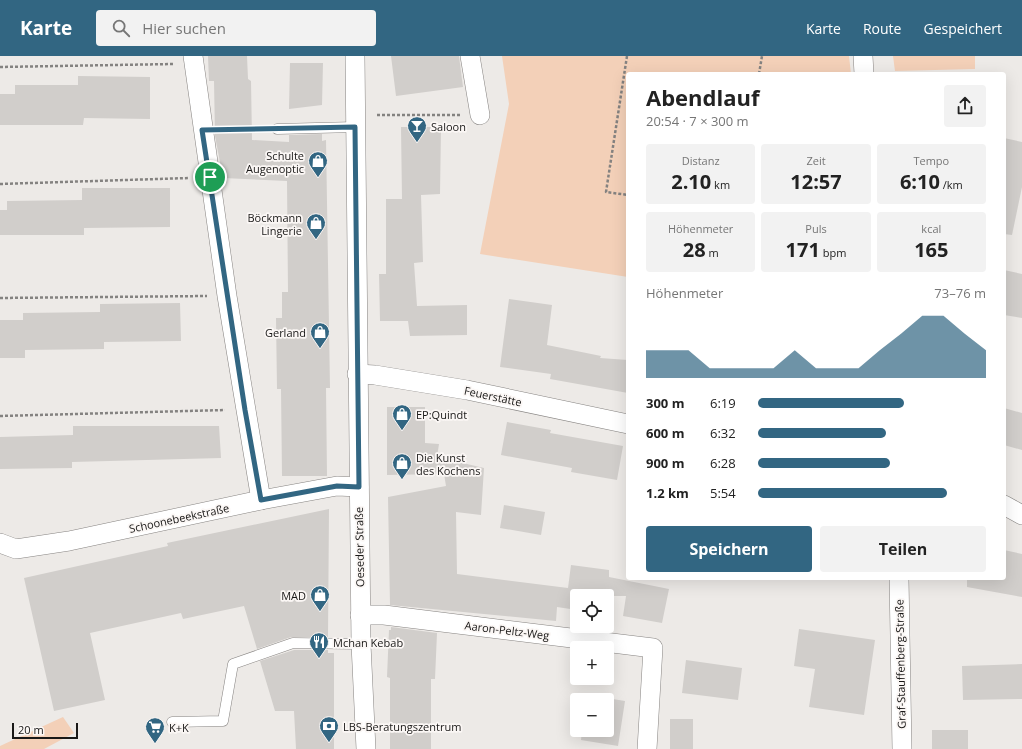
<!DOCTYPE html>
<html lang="de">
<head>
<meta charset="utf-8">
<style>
	:root { --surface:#fff; --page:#f2f2f2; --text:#222; --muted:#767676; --accent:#326682 }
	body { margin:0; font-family:"Open Sans",sans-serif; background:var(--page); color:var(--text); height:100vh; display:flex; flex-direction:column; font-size:15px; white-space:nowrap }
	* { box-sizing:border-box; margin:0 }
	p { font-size:13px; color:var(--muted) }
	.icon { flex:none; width:22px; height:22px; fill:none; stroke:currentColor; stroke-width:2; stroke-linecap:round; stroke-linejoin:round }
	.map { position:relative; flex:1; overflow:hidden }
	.sheet { position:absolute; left:626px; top:16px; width:380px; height:508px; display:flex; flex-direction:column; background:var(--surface); border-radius:4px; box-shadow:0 4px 16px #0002 }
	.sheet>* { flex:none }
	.controls { position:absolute; left:570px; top:533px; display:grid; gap:8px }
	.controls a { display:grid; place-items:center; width:44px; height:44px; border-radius:4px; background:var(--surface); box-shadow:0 4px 16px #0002; font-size:20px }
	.scale { position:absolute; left:12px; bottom:10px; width:66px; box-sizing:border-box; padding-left:4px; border:2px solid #191817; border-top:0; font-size:11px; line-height:14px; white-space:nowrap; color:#191817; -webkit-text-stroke:3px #fbf7f5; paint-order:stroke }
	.pin { position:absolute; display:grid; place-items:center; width:34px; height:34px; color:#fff; margin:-17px; border:2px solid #fff; border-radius:50%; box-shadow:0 1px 4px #0007 }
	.round { display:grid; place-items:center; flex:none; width:42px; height:42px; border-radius:4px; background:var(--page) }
	.overview { display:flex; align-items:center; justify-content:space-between; height:68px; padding:0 20px }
	h1 { font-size:22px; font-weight:700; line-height:30px }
	.stats { display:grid; grid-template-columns:repeat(3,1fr); gap:6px; height:68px; padding:4px 20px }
	.stats div { display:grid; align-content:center; border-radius:4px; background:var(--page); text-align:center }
	.stats b { font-size:20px; font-weight:700 }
	.stats small { font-size:11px; font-weight:400 }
	.stats p { font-size:11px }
	.chart { height:112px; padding:8px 20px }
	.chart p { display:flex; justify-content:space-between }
	.chart svg { width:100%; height:72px; margin-top:4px; fill:var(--accent); opacity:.7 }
	.button { display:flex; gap:8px; margin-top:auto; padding:8px 20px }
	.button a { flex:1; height:46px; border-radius:4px; background:var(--accent); color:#fff; font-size:16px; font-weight:700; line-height:46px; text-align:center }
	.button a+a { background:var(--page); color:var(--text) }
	ul { padding:0 20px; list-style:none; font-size:13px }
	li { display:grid; grid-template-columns:64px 48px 1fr; align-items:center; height:30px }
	li i { height:10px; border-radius:5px; background:var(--accent) }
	header { display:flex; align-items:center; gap:24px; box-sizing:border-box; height:56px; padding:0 20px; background:var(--accent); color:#fff }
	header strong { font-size:19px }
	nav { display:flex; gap:22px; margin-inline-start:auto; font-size:14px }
	.search { width:280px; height:36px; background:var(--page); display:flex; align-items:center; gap:10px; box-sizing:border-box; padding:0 14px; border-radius:4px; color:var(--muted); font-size:15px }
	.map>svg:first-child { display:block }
</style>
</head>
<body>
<header>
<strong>Karte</strong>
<div class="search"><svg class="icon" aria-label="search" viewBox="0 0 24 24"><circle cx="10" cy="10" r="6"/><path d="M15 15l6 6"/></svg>Hier suchen</div>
<nav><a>Karte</a><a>Route</a><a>Gespeichert</a></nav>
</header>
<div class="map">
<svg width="1022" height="693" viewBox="0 0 1022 693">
	<rect width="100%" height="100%" fill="#edeae7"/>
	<g fill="#f3d0b8">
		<polygon points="502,0 849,0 851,18 628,18 628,221 480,198 509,48"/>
		<polygon points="893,0 975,0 975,13 895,15"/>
		<polygon points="63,661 74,677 44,693 0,693 0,690"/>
	</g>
	<g fill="#d1cecb">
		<polygon points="208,0 247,0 248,23 251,25 252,84 289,86 289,79 322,78 322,85 326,84 330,332 326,332 327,420 282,420 281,333 277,333 276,262 282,262 282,236 288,236 287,125 223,122 215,80 214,25 209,25"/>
		<polygon points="391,0 459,0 463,31 396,40"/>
		<polygon points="290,7 323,7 322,49 289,53"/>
		<polygon points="78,20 150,21 150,63 84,62 83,69 0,69 0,38 15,38 15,29 78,29"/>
		<polygon points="401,71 441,71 440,138 421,139 423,206 414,207 417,250 467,249 467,279 410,280 408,265 380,265 379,218 386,218 386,143 402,143"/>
		<polygon points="1004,82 1022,86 1022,131 1012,179 1004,178"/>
		<polygon points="82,132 170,132 170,171 84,172 84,179 0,179 0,154 7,154 7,145 82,144"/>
		<polygon points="1004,214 1022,218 1022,262 1004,259"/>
		<polygon points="509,243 552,249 547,289 601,300 600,302 628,304 628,337 550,323 551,318 500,311"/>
		<polygon points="180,247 181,285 104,286 104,293 25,294 25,302 0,302 0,264 23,264 23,257 100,256 100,248"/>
		<polygon points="387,351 425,351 425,387 439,388 437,401 484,412 481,459 456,456 457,518 568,532 571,509 609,514 609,521 669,533 662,567 623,560 626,540 577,540 577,554 557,551 556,565 390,549 388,441 446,430 444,418 387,419"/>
		<polygon points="1004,352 1022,357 1022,394 1004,389"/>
		<polygon points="507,366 551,374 550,377 623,390 617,424 571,416 572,412 501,399"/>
		<polygon points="73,370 219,370 221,402 72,406 72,412 0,413 0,381 73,379"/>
		<polygon points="504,449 545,456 541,479 500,472"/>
		<polygon points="329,453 328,581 291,581 257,593 244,550 183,563 181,557 90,577 105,644 54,655 24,522 168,490 167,487"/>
		<polygon points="1004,494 1022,498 1022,541 967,531 967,522 1004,522"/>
		<polygon points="391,571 437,577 435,623 431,623 431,693 390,693 390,622 387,621 389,574 391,574"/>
		<polygon points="799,573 875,584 864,659 809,651 815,613 794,610"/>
		<polygon points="294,594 328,594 328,597 334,597 334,693 296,693 294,655 275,655 260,605"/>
		<polygon points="686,604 742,612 738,644 682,637"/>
		<polygon points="1022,608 1022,643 963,644 962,610"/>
		<polygon points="588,639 625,645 618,690 581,684 582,674 607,674 607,644 587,644"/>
		<rect x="670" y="663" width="23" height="30"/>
		<rect x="932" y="674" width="36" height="19"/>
	</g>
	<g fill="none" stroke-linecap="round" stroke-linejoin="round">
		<g stroke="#878482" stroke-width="11">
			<g id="service">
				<polyline points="277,73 355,71"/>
				<polyline points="172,666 223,665 233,608 293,587 361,588"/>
			</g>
		</g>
		<g stroke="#878482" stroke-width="20">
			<g id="minor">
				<polyline points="193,0 227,240 261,444"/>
				<polyline points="355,0 361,588 366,693"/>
				<polyline points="470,0 480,59"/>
				<polyline points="863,0 864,18"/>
				<polyline points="357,318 375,319 467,334 628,368"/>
				<polyline points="1004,449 1022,459"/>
				<polyline points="0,487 16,493 69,485 261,444 337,430 359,431"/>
				<polyline points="899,522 902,693"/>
				<polyline points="360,559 384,559 653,592 647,693"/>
			</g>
		</g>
		<g stroke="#848280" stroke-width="2.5" stroke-dasharray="3 2" stroke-linecap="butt">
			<polyline points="627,0 606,136 628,139"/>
			<polyline points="0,11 173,8"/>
			<polyline points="759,18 762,0"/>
			<polyline points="377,59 460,59"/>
			<polyline points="224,74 263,73"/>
			<polyline points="0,128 189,122"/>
			<polyline points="0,242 207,240"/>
			<polyline points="0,360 225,354"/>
		</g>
		<use href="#service" stroke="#fff" stroke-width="10"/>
		<use href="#minor" stroke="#fff" stroke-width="19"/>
	</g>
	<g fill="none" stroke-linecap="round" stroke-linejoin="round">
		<g stroke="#fff" stroke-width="8">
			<polygon id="route" points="355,71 359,431 337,430 261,444 245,354 202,74"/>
		</g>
		<use href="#route" stroke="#326682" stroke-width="5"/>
	</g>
	<defs>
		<g id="bar-pin" transform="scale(1)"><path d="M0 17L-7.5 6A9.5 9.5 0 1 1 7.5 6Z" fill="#326682" stroke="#fbf7f5"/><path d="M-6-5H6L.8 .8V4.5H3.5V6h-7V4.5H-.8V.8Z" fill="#fff"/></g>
		<g id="shop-pin" transform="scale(1)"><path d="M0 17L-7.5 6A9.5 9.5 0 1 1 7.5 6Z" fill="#326682" stroke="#fbf7f5"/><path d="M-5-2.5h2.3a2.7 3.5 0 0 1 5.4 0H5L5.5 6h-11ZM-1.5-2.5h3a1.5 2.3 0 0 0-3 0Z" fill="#fff"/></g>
		<g id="restaurant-pin" transform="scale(1)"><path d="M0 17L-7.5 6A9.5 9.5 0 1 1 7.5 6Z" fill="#326682" stroke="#fbf7f5"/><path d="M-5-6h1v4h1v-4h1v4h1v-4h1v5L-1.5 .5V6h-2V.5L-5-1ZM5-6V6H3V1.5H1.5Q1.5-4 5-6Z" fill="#fff"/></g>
		<g id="bank-pin" transform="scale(1)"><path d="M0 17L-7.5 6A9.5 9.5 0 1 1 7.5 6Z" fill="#326682" stroke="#fbf7f5"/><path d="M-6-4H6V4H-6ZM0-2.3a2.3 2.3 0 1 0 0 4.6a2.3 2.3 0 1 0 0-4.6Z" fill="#fff"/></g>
		<g id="supermarket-pin" transform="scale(1)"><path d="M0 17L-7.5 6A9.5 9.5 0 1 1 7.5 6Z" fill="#326682" stroke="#fbf7f5"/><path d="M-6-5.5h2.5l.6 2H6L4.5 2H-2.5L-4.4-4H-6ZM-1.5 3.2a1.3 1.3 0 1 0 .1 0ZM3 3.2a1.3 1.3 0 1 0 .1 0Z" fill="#fff"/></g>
	</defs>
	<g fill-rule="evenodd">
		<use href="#bar-pin" x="417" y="70"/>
		<use href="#shop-pin" x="318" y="105"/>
		<use href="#shop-pin" x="316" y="167"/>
		<use href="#shop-pin" x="320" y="276"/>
		<use href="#shop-pin" x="402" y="358"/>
		<use href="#shop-pin" x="402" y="407"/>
		<use href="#shop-pin" x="320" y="539"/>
		<use href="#restaurant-pin" x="319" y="586"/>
		<use href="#bank-pin" x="329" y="670"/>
		<use href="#supermarket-pin" x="155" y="671"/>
	</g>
	<g text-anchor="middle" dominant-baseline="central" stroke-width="3.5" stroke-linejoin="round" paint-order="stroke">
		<g font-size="11" fill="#191817" stroke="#fbf7f5" text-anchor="start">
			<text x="431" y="70">Saloon</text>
			<text x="304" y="99" text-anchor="end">Schulte<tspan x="304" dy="13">Augenoptic</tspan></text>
			<text x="302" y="161" text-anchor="end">Böckmann<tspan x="302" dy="13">Lingerie</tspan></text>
			<text x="306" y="276" text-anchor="end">Gerland</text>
			<text x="416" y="358">EP:Quindt</text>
			<text x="416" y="401">Die Kunst<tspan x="416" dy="13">des Kochens</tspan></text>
			<text x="306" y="539" text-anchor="end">MAD</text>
			<text x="333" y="586">Mchan Kebab</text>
			<text x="343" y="670">LBS-Beratungszentrum</text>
			<text x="169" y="671">K+K</text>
		</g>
		<g font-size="11" fill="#191817" stroke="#fbf7f5">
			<text transform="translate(493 340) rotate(12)">Feuerstätte</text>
			<text transform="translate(179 462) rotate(-12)">Schoonebeekstraße</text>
			<text transform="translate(359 491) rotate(-91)">Oeseder Straße</text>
			<text transform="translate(507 574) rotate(7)">Aaron-Peltz-Weg</text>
			<text transform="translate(900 608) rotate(-91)">Graf-Stauffenberg-Straße</text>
		</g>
	</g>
</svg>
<div class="controls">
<a><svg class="icon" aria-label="locate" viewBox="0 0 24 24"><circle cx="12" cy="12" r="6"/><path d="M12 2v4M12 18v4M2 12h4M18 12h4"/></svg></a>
<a>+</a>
<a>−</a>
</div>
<div class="scale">20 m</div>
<div class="pin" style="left:210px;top:121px;background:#1e9e55"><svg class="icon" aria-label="arrive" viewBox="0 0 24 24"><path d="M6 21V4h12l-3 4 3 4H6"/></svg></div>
<section class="sheet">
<div class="overview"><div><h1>Abendlauf</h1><p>20:54 · 7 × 300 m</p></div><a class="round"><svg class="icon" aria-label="share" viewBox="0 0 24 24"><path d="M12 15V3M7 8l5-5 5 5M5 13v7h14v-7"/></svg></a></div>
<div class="stats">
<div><p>Distanz</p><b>2.10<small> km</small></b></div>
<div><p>Zeit</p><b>12:57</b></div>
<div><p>Tempo</p><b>6:10<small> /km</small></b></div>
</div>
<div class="stats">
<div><p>Höhenmeter</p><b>28<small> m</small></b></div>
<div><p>Puls</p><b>171<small> bpm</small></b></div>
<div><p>kcal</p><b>165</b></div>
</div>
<div class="chart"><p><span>Höhenmeter</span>73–76 m</p>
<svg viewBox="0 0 160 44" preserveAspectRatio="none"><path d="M0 44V27L10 27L20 27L30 38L40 38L50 38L60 38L70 27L80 38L90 38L100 38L110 27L120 17L130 6L140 6L150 17L160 27V44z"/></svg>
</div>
<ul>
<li><b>300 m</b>6:19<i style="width:64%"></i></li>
<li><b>600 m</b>6:32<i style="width:56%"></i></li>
<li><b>900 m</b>6:28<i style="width:58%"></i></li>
<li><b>1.2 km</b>5:54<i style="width:83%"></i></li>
</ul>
<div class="button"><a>Speichern</a><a>Teilen</a></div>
</section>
</div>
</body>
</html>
